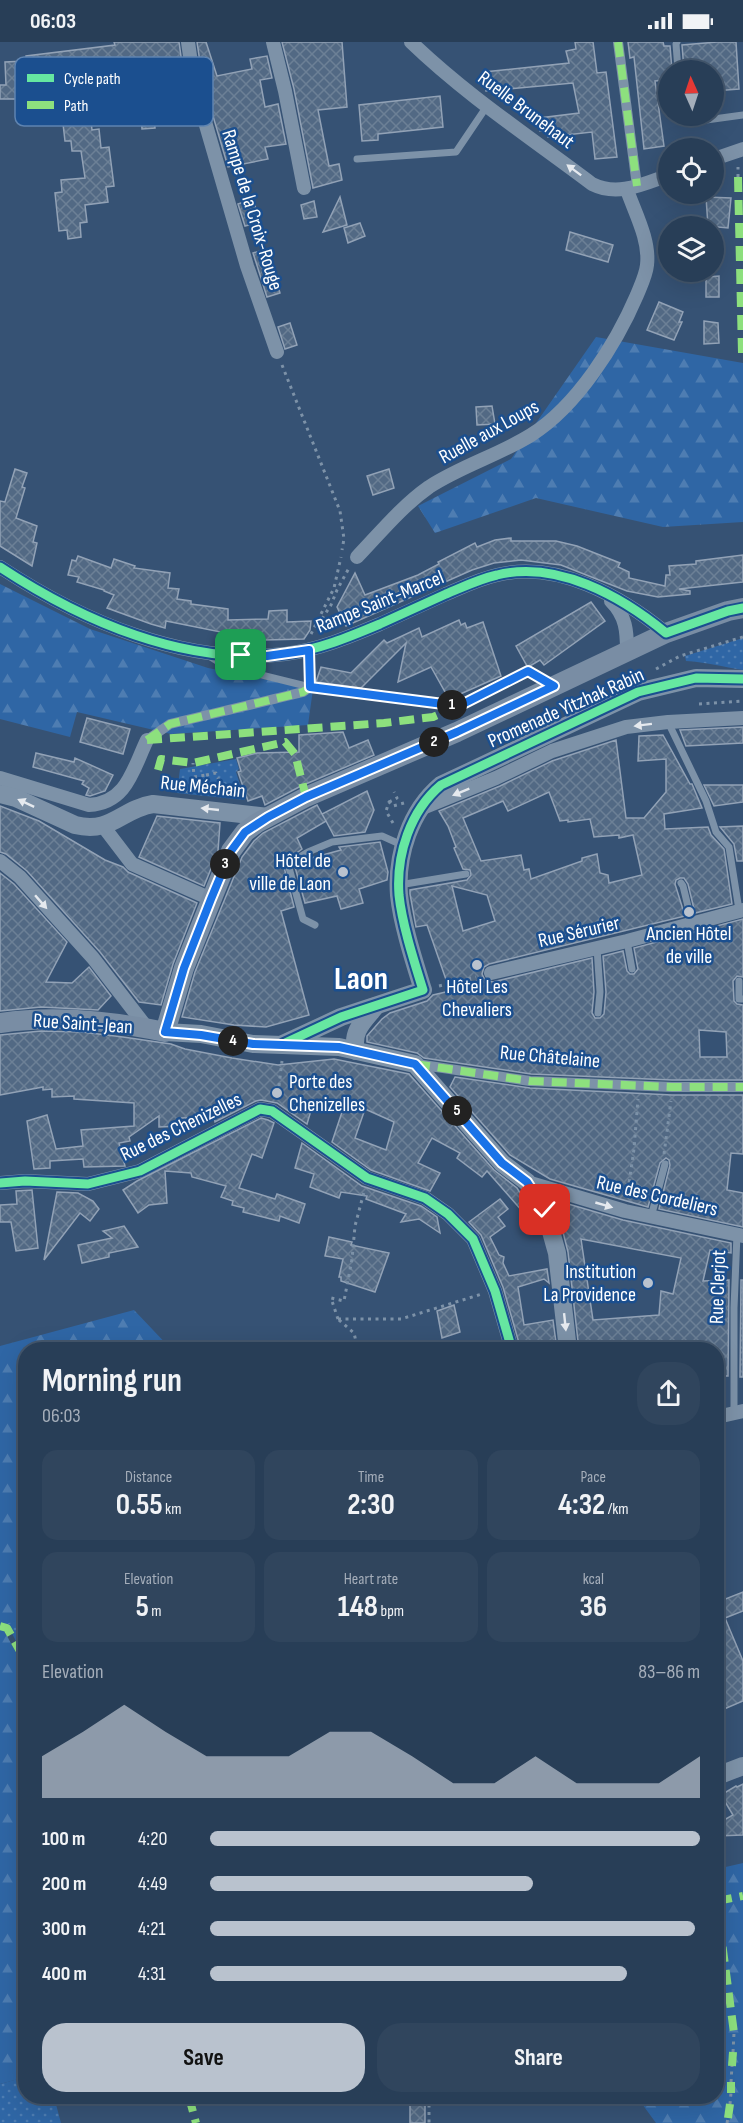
<!DOCTYPE html>
<html lang="en">
<head>
<meta charset="utf-8">
<style>
	:root { --surface:#283e57; --page:#30455d; --text:#f1f3f6; --muted:#a5aeba; --line:#44576d; --accent:#b9c2ce }
	body { margin:0; font-family:"Sofia Sans Condensed",sans-serif; background:var(--page); color:var(--text); height:100vh; display:flex; flex-direction:column; font-size:22px; white-space:nowrap }
	* { box-sizing:border-box; margin:0 }
	p { font-size:20px; color:var(--muted) }
	.icon { flex:none; width:33px; height:33px; fill:none; stroke:currentColor; stroke-width:2; stroke-linecap:round; stroke-linejoin:round }
	.map { position:relative; flex:1; overflow:hidden }
	.side { position:absolute; left:18px; top:1300px; width:706px; height:762px; display:flex; flex-direction:column; background:var(--surface); border-radius:24px; box-shadow:0 6px 24px #0002,0 0 0 2px var(--line) }
	.side>* { flex:none }
	.needle { width:39px; rotate:357deg }
	.tools { position:absolute; left:658px; top:18px; display:grid; gap:12px }
	.tools a { display:grid; place-items:center; width:66px; height:66px; border-radius:50%; background:var(--surface); box-shadow:0 6px 24px #0002,0 0 0 2px var(--line); font-size:30px }
	.pin { position:absolute; display:grid; place-items:center; width:51px; height:51px; color:#fff; margin:-26px; border-radius:12px; box-shadow:0 3px 9px #0006 }
	.km { position:absolute; width:30px; height:30px; margin:-15px; border-radius:50%; background:#222; color:#fff; font-size:16px; line-height:30px; text-align:center }
	.round { display:grid; place-items:center; flex:none; width:63px; height:63px; border-radius:24px; background:var(--page) }
	.head { display:flex; align-items:center; justify-content:space-between; height:102px; padding:0 24px }
	h1 { font-size:33px; font-weight:700; line-height:45px }
	.stats { display:grid; grid-template-columns:repeat(3,1fr); gap:9px; height:102px; padding:6px 24px }
	.stats div { display:grid; align-content:center; border-radius:15px; background:var(--page); text-align:center }
	.stats b { font-size:30px; font-weight:700 }
	.stats small { font-size:16px; font-weight:400 }
	.stats p { font-size:16px }
	.chart { height:168px; padding:12px 24px }
	.chart p { display:flex; justify-content:space-between }
	.chart svg { width:100%; height:108px; margin-top:6px; fill:var(--accent); opacity:.7 }
	.button { display:flex; gap:12px; margin-top:auto; padding:12px 24px }
	.button a { flex:1; height:69px; border-radius:24px; background:var(--accent); color:#111; font-size:24px; font-weight:700; line-height:69px; text-align:center }
	.button a+a { background:var(--page); color:var(--text) }
	ul { padding:0 24px; list-style:none; font-size:20px }
	li { display:grid; grid-template-columns:96px 72px 1fr; align-items:center; height:45px }
	li i { height:15px; border-radius:8px; background:var(--accent) }
	.status { display:flex; justify-content:space-between; align-items:center; height:42px; padding:0 30px; background:var(--surface); direction:ltr }
	.status svg { height:16px; fill:currentColor }
	.map>svg:first-child { display:block }
</style>
</head>
<body>
<div class="status"><b>06:03</b><svg viewBox="0 0 49 12"><path d="M0 12V9h3v3zM5 12V6h3v6zM10 12V3h3v9zM15 12V0h3v12zM26 1h20v11H26zM47 4h2v5h-2z"/></svg></div>
<div class="map">
<svg width="743" height="2081" viewBox="0 0 743 2081">
	<defs>
		<pattern id="green-dots" width="8" height="8" patternUnits="userSpaceOnUse" patternTransform="scale(1.5)"><rect width="8" height="8" fill="#2f66a5"/><path d="M2 2h.1M6 6h.1" fill="none" stroke="#4e7db2" stroke-width="1.8" stroke-linecap="round"/></pattern>
		<pattern id="forest-firs" width="22" height="20" patternUnits="userSpaceOnUse" patternTransform="scale(1.5)"><rect width="22" height="20" fill="#2f66a5"/><path d="M5 1l3.5 6h-7zM16 11l3.5 6h-7z" fill="#4e7db2"/></pattern>
		<pattern id="building-cross-hatch" width="8" height="8" patternUnits="userSpaceOnUse" patternTransform="scale(1.5)"><rect width="8" height="8" fill="#526984"/><path d="M0 0l8 8M0 8l8-8" fill="none" stroke="#6c8096"/></pattern>
	</defs>
	<rect width="100%" height="100%" fill="#365274"/>
	<g fill="url(#green-dots)">
		<path d="M 743,596 L 743,628 C 723,625 706,620 686,619 L 685,614 Z"/>
		<polygon points="236,717 239,727 236,730 245,758 177,751 180,727"/>
		<polygon points="25,1577 25,1615 6,1581"/>
		<polygon points="25,2035 26,2055 54,2055 61,2081 0,2081 0,2042"/>
	</g>
	<g fill="url(#forest-firs)">
		<polygon points="596,295 743,321 743,480 663,485 536,456 435,491 418,464 511,417"/>
		<polygon points="0,542 90,587 208,626 313,647 308,683 171,692 77,670 70,695 0,677"/>
		<polygon points="134,1268 172,1308 26,1308 25,1577 1,1583 25,1627 26,2035 0,2042 0,1304"/>
		<polygon points="743,1821 743,2081 656,2081 637,2055 717,2055 717,1827"/>
	</g>
	<g fill="url(#building-cross-hatch)" stroke="#92a2b6" stroke-width="1.5" fill-rule="evenodd">
		<polygon points="114,0 179,0 185,43 189,58 154,71 155,86 142,87 139,40 87,45 92,88 99,87 101,106 109,105 114,144 106,145 108,160 85,163 87,180 80,181 81,195 68,197 67,188 59,189 55,151 62,150 61,138 85,136 81,109 72,109 71,99 65,99 62,73 51,74 47,47 17,48 18,57 0,57 0,43 6,43 5,20 26,19 26,14 115,3"/>
		<polygon points="197,0 206,0 217,34 252,27 250,17 267,14 272,36 260,38 265,65 278,62 286,102 265,105 268,117 228,125 203,40"/>
		<polygon points="282,0 342,0 347,65 318,68 329,124 339,122 342,138 313,146 294,47"/>
		<polygon points="575,0 593,0 597,31 606,30 617,115 595,117 592,90 548,95 547,88 540,89 539,76 579,71 573,41 486,49 484,30 569,21 566,9 576,7"/>
		<polygon points="628,0 663,0 664,4 670,4 672,28 666,28 666,38 655,39 664,104 644,107 634,15 630,16"/>
		<polygon points="717,0 736,0 739,47 714,49 714,28 684,28 682,3"/>
		<polygon points="440,54 443,85 378,92 378,98 362,99 359,63"/>
		<polygon points="340,155 347,183 323,190"/>
		<polygon points="706,155 731,156 728,186 708,184"/>
		<polygon points="253,157 260,180 245,184 238,162"/>
		<polygon points="314,159 317,175 304,177 301,163"/>
		<polygon points="360,181 365,194 348,201 344,186"/>
		<polygon points="570,190 613,203 608,220 566,208"/>
		<polygon points="267,207 280,251 267,255 253,211"/>
		<polygon points="719,234 719,255 706,255 706,235"/>
		<polygon points="659,260 683,270 679,280 682,280 674,298 647,288"/>
		<polygon points="704,279 718,281 719,301 704,302"/>
		<polygon points="290,281 297,303 285,307 278,285"/>
		<polygon points="492,364 495,382 477,383 476,365"/>
		<polygon points="15,427 27,431 22,445 25,446 16,476 37,484 33,500 37,501 32,524 0,504 0,459 5,460"/>
		<polygon points="389,427 394,446 373,453 367,434"/>
		<polygon points="511,496 511,499 556,499 577,504 620,521 618,525 629,530 629,536 665,544 666,533 670,533 669,524 696,522 696,519 743,513 743,540 679,547 690,549 690,552 658,555 627,549 561,523 521,518 494,521 472,528 346,584 337,565 355,531 365,553 418,533 439,522 438,520 475,501 477,505 495,498"/>
		<polygon points="78,514 111,526 114,517 135,524 134,526 170,531 168,546 179,547 177,557 191,559 191,562 228,567 228,578 268,577 269,569 287,568 287,580 311,579 310,588 304,597 231,599 220,597 221,590 166,579 165,586 151,582 107,566 114,553 104,549 104,548 77,540 79,535 68,533 72,518 76,519"/>
		<polygon points="591,560 605,579 544,623 540,618 530,624 527,624 516,604"/>
		<polygon points="459,578 461,583 465,581 467,586 483,580 501,634 449,657 431,625 398,640 406,601 361,646 316,640 321,625 351,631 384,598 387,601 419,586 422,595"/>
		<polygon points="87,676 130,687 123,712 80,700"/>
		<polygon points="743,685 743,701 686,704 680,688"/>
		<polygon points="343,690 349,706 368,698 374,713 301,744 265,763 262,754 248,759 238,730 241,729 237,716 257,711 299,710 299,693"/>
		<path d="M 663,693 L 690,742 L 692,742 L 702,766 L 664,772 L 665,787 L 708,785 L 711,793 L 724,807 L 732,862 L 695,871 L 688,842 L 684,836 L 680,836 L 676,838 L 675,842 L 685,874 L 489,922 L 484,925 L 482,932 L 485,938 L 493,940 L 592,916 L 594,950 L 592,971 L 595,976 L 600,976 L 604,972 L 606,950 L 603,914 L 623,909 L 627,929 L 630,932 L 634,932 L 638,927 L 634,906 L 743,877 L 743,935 L 737,934 L 733,939 L 734,959 L 737,962 L 743,963 L 743,1038 L 672,1038 L 531,1032 L 424,1016 L 417,1011 L 367,1000 L 367,994 L 382,977 L 390,971 L 427,959 L 433,953 L 450,949 L 427,883 L 416,885 L 410,852 L 410,848 L 467,838 L 471,833 L 470,828 L 463,827 L 454,806 L 456,805 L 448,784 L 439,769 L 500,744 L 552,719 L 616,698 L 626,776 L 644,776 L 666,750 L 666,717 L 638,719 L 639,694 ZM 549,750 L 560,779 L 568,778 L 568,780 L 590,777 L 594,795 L 619,793 L 619,796 L 633,793 L 642,833 L 609,841 L 608,833 L 600,831 L 597,812 L 582,816 L 582,819 L 531,837 L 529,827 L 524,828 L 521,813 L 481,819 L 463,776 L 503,759 L 508,769 ZM 452,844 L 487,853 L 495,879 L 463,889 ZM 699,988 L 726,990 L 727,1015 L 700,1015 Z"/>
		<polygon points="36,711 74,720 75,716 113,733 105,749 90,754 86,753 89,746 82,742 84,739 33,725"/>
		<polygon points="704,743 743,743 743,760 714,764"/>
		<polygon points="367,749 374,768 365,790 334,794 326,779 297,796 302,807 283,821 294,865 281,869 309,973 266,985 234,983 182,975 195,930 242,815 254,799 263,791 317,763 326,779 322,772"/>
		<polygon points="0,764 39,779 105,818 123,825 128,830 197,861 173,922 161,963 139,960 100,910 27,829 6,812 0,810"/>
		<polygon points="157,774 220,781 218,809 204,844 139,815"/>
		<polygon points="743,784 743,819 737,819 734,802 720,785"/>
		<polygon points="380,800 388,830 387,838 359,847 363,861 341,867 337,854 305,861 295,825 308,817 341,808 339,805"/>
		<polygon points="0,831 14,842 67,900 46,940 72,941 89,925 111,954 98,968 41,965 0,969"/>
		<path d="M 41,989 L 82,990 L 123,995 L 171,1002 L 185,1007 L 232,1016 L 278,1023 L 334,1017 L 409,1032 L 494,1128 L 517,1146 L 529,1165 L 523,1170 L 487,1129 L 482,1135 L 457,1116 L 460,1111 L 432,1096 L 418,1121 L 440,1131 L 430,1149 L 371,1128 L 332,1100 L 342,1070 L 312,1065 L 307,1082 L 277,1061 L 261,1058 L 256,1059 L 215,1080 L 214,1075 L 181,1076 L 181,1084 L 159,1085 L 159,1074 L 129,1095 L 130,1099 L 119,1101 L 125,1124 L 84,1125 L 83,1117 L 50,1119 L 50,1126 L 34,1127 L 27,1079 L 47,1073 L 56,1107 L 83,1104 L 81,1088 L 134,1084 L 134,1061 L 74,1057 L 74,1054 L 52,1055 L 52,1047 L 43,1048 L 43,1045 L 0,1053 L 0,993 ZM 365,1067 L 394,1080 L 386,1108 L 355,1096 Z"/>
		<polygon points="455,1035 530,1046 672,1053 743,1053 743,1112 731,1111 727,1148 743,1151 743,1185 659,1167 670,1123 669,1118 666,1116 660,1121 648,1165 550,1137 510,1113 450,1045"/>
		<polygon points="261,1076 268,1078 274,1081 262,1116 252,1112 239,1146 275,1157 277,1152 305,1162 299,1181 280,1174 279,1179 243,1170 244,1166 232,1163 233,1159 221,1155 226,1144 192,1135 191,1131 165,1129 167,1161 149,1163 138,1171 123,1148 137,1139"/>
		<polygon points="302,1101 362,1144 421,1164 437,1175 440,1191 419,1177 401,1180 406,1172 366,1157 367,1154 341,1150 339,1156 310,1145 314,1132 295,1126"/>
		<polygon points="32,1148 38,1206 16,1209 11,1180 0,1180 0,1163 17,1162 16,1149"/>
		<polygon points="57,1150 78,1151 93,1159 99,1167 90,1179 80,1171 44,1218"/>
		<polygon points="500,1157 508,1167 498,1175 505,1184 490,1195 499,1213 504,1215 503,1221 509,1234 547,1227 549,1241 544,1237 518,1245 524,1283 553,1278 557,1308 521,1308 503,1245 481,1193 469,1180"/>
		<path d="M 558,1159 L 623,1178 L 731,1201 L 731,1211 L 710,1208 L 703,1239 L 729,1238 L 728,1334 L 717,1334 L 717,1308 L 579,1308 L 568,1210 L 562,1186 ZM 581,1197 L 681,1216 L 673,1252 L 661,1249 L 659,1273 L 593,1278 Z"/>
		<polygon points="124,1184 138,1205 109,1211 109,1215 82,1221 78,1203 112,1196 103,1189"/>
		<polygon points="329,1195 352,1200 351,1203 389,1211 375,1250 341,1239 341,1235 339,1235 343,1217 325,1214"/>
		<polygon points="741,1238 743,1238 743,1335 740,1335"/>
		<polygon points="454,1263 460,1290 442,1296 437,1269"/>
		<polygon points="743,1550 743,1569 725,1576 743,1619 743,1659 717,1670 717,1558 718,1560"/>
		<polygon points="743,1742 743,1793 717,1794 717,1782 733,1773 721,1753 736,1744 737,1745"/>
		<rect x="410" y="2055" width="15" height="26"/>
	</g>
	<g fill="none" stroke-linecap="round" stroke-linejoin="round">
		<g stroke="#7d92a8" stroke-width="3" stroke-dasharray="3 4.5" stroke-linecap="butt">
			<polyline points="738,135 738,125"/>
			<polyline points="282,323 340,469 344,497 342,508"/>
			<polyline points="318,583 331,563 337,548 349,526"/>
			<polyline points="311,592 334,546 341,515"/>
			<polyline points="656,627 680,614 743,595"/>
			<polyline points="699,662 743,659"/>
			<polyline points="206,733 216,731 225,753"/>
			<polyline points="194,735 206,733 205,753"/>
			<polyline points="187,751 194,735 193,721"/>
			<polyline points="389,760 397,756 394,750"/>
			<polyline points="393,781 386,769 389,760 393,764 404,761"/>
			<polyline points="439,944 476,935"/>
			<polyline points="279,1044 282,1019"/>
			<polyline points="664,1112 671,1059"/>
			<polyline points="627,1155 634,1107 638,1057"/>
			<polyline points="338,1277 331,1256 344,1259 352,1217 355,1184 364,1150"/>
			<polyline points="338,1277 401,1277 482,1252"/>
			<polyline points="339,1278 354,1291 358,1308"/>
			<polyline points="733,2010 734,1991"/>
			<polyline points="731,2040 732,2024"/>
			<polyline points="429,2055 429,2081"/>
			<polyline points="730,2062 731,2051"/>
			<polyline points="727,2081 728,2076"/>
		</g>
		<g stroke="#7d92a8" stroke-width="7">
			<polyline points="677,0 676,2 678,28"/>
			<polyline points="686,74 688,76 699,79 743,73"/>
			<polyline points="357,117 456,110 487,64"/>
			<polyline points="209,614 225,624 310,645 459,664 528,629 552,643"/>
			<polyline points="668,680 706,759 716,790 729,805 739,868"/>
			<polyline points="681,841 683,844 692,881"/>
			<polyline points="399,843 466,832"/>
			<polyline points="315,883 303,877 288,822 308,810 332,800 382,794 402,803"/>
			<polyline points="627,899 632,927"/>
			<polyline points="597,906 600,950 598,971"/>
			<polyline points="739,939 739,957 743,957"/>
			<polyline points="651,1175 665,1122"/>
			<polyline points="734,1371 734,1266 737,1192"/>
		</g>
		<g stroke="#7d92a8" stroke-width="10">
			<polyline points="618,0 637,144"/>
			<polyline points="147,698 170,682 303,650 310,645"/>
			<polyline points="416,1022 530,1039 672,1045 743,1045"/>
		</g>
		<g stroke="#7d92a8" stroke-width="14">
			<polyline points="188,0 194,42 247,224 277,310"/>
			<polyline points="273,0 285,49 304,146"/>
			<path d="M 411,0 C 466,53 531,96 592,142 C 618,155 643,142 669,133"/>
			<polyline points="714,117 743,107"/>
			<path d="M 357,515 C 380,491 402,464 429,445 C 461,424 499,413 531,393 C 577,364 616,302 637,253 C 641,243 646,233 647,223 C 650,198 635,171 627,148"/>
			<path d="M 0,525 C 82,579 185,624 285,612 C 318,608 349,595 380,582 C 402,572 424,562 446,552 C 463,545 479,537 497,533 C 557,518 621,554 666,591"/>
			<path d="M 611,559 C 626,574 627,589 627,609"/>
			<path d="M 0,736 L 89,763 C 127,761 133,727 147,698"/>
			<polyline points="420,767 496,736 552,709 626,685 668,680 743,676"/>
			<polyline points="103,784 132,822 211,857"/>
			<polyline points="0,819 20,835 93,916 147,986"/>
			<polyline points="491,931 627,899 743,868"/>
			<polyline points="527,1140 625,1169 743,1194"/>
			<polyline points="0,1141 25,1139 88,1142 140,1129 260,1067 272,1069 367,1136 425,1156 448,1172 473,1197 495,1249 512,1308"/>
			<polyline points="717,1375 743,1369"/>
		</g>
		<g stroke="#7d92a8" stroke-width="18">
			<path d="M 0,752 L 16,756 L 75,783 C 112,792 121,767 153,762 L 268,775"/>
			<polyline points="165,990 201,992 253,1002 339,1005 415,1022 502,1121 527,1140 545,1168 557,1211 568,1308"/>
			<path d="M 283,1002 L 341,975 L 423,948 C 414,919 402,882 399,853 C 396,813 410,769 441,743 L 638,650 L 696,636 L 743,637"/>
			<path d="M 356,1009 C 351,989 364,979 376,964"/>
			<polyline points="717,1734 743,1724"/>
		</g>
		<path stroke="#798da4" stroke-width="20" d="M 0,981 C 54,973 112,979 165,990 L 184,926 L 231,809 L 245,790 L 257,781 L 306,755 L 457,690 L 666,591 L 728,569 L 743,566"/>
		<g stroke="#8de07e" stroke-width="8" stroke-dasharray="15 8" stroke-linecap="butt">
			<polyline points="618,0 637,144"/>
			<polyline points="738,135 742,311"/>
			<polyline points="147,698 384,681 433,675 459,664"/>
			<polyline points="147,698 170,682 303,650 310,645"/>
			<polyline points="158,728 161,717 193,721 285,700 295,712 306,755"/>
			<polyline points="415,1022 530,1039 672,1045 743,1045"/>
			<polyline points="0,1584 7,1586 26,1620"/>
			<polyline points="717,1859 743,1854"/>
			<polyline points="717,1883 721,1893 734,1991"/>
			<polyline points="732,2024 733,2010"/>
			<polyline points="731,2051 731,2040"/>
			<polyline points="189,2055 196,2081"/>
			<polyline points="728,2076 730,2062"/>
		</g>
		<g stroke="#1b4f8f" stroke-width="13">
			<g id="cycleway">
				<path d="M 0,525 C 82,579 185,624 285,612 C 318,608 349,595 380,582 C 402,572 424,562 446,552 C 463,545 479,537 497,533 C 557,518 621,554 666,591 L 728,569 L 743,566"/>
				<path d="M 283,1002 L 341,975 L 423,948 C 414,919 402,882 399,853 C 396,813 410,769 441,743 L 638,650 L 696,636 L 743,637"/>
				<polyline points="0,1141 25,1139 88,1142 140,1129 260,1067 272,1069 367,1136 425,1156 448,1172 473,1197 495,1249 512,1308"/>
			</g>
		</g>
		<use href="#cycleway" stroke="#66e7a1" stroke-width="9"/>
	</g>
	<defs><path id="oneway-solid" d="M-6-.8H1V-3.2L6.5 0L1 3.2V.8H-6Z" transform="scale(1.5)"/></defs>
	<g fill="#e5e9ee">
		<use href="#oneway-solid" transform="translate(574 128) rotate(-143)"/>
		<use href="#oneway-solid" transform="translate(643 683) rotate(173)"/>
		<use href="#oneway-solid" transform="translate(461 750) rotate(158)"/>
		<use href="#oneway-solid" transform="translate(26 761) rotate(-155)"/>
		<use href="#oneway-solid" transform="translate(210 767) rotate(-174)"/>
		<use href="#oneway-solid" transform="translate(41 860) rotate(49)"/>
		<use href="#oneway-solid" transform="translate(604 1163) rotate(16)"/>
		<use href="#oneway-solid" transform="translate(565 1280) rotate(84)"/>
	</g>
	<g fill="none" stroke-linecap="round" stroke-linejoin="round">
		<g stroke="#fff" stroke-width="12">
			<polyline id="route" points="241,613 267,614 309,608 310,645 459,664 528,629 554,644 457,690 306,755 268,775 245,790 231,809 211,857 184,926 165,990 201,993 253,1002 339,1005 415,1022 502,1121 527,1140 545,1168"/>
		</g>
		<use href="#route" stroke="#1a73e8" stroke-width="8"/>
	</g>
	<g fill="#b9c2ce" stroke="#1b4f8f" stroke-width="2">
		<circle cx="343" cy="830" r="6"/>
		<circle cx="689" cy="870" r="6"/>
		<circle cx="477" cy="923" r="6"/>
		<circle cx="277" cy="1051" r="6"/>
		<circle cx="648" cy="1241" r="6"/>
	</g>
	<g text-anchor="middle" dominant-baseline="central" stroke-width="5" stroke-linejoin="round" paint-order="stroke">
		<g font-size="20" fill="#fff" stroke="#1b4f8f">
			<text transform="translate(526 68) rotate(37)">Ruelle Brunehaut</text>
			<text transform="translate(252 168) rotate(73)">Rampe de la Croix-Rouge</text>
			<text transform="translate(489 390) rotate(-29)">Ruelle aux Loups</text>
			<text transform="translate(380 560) rotate(-22)">Rampe Saint-Marcel</text>
			<text transform="translate(566 666) rotate(-24)">Promenade Yitzhak Rabin</text>
			<text transform="translate(203 745) rotate(6)">Rue Méchain</text>
			<text transform="translate(579 890) rotate(-13)">Rue Sérurier</text>
			<text transform="translate(83 982) rotate(4)">Rue Saint-Jean</text>
			<text transform="translate(550 1015) rotate(5)">Rue Châtelaine</text>
			<text transform="translate(181 1085) rotate(-26)">Rue des Chenizelles</text>
			<text transform="translate(657 1154) rotate(13)">Rue des Cordeliers</text>
			<text transform="translate(718 1245) rotate(-88)">Rue Clerjot</text>
		</g>
		<g font-size="20" fill="#fff" stroke="#1b4f8f" text-anchor="end">
			<text x="331" y="819">Hôtel de<tspan x="331" dy="23">ville de Laon</tspan></text>
			<text x="689" y="892" text-anchor="middle">Ancien Hôtel<tspan x="689" dy="23">de ville</tspan></text>
			<text x="477" y="945" text-anchor="middle">Hôtel Les<tspan x="477" dy="23">Chevaliers</tspan></text>
			<text x="289" y="1040" text-anchor="start">Porte des<tspan x="289" dy="23">Chenizelles</tspan></text>
			<text x="636" y="1230">Institution<tspan x="636" dy="23">La Providence</tspan></text>
		</g>
		<g font-size="32" font-weight="bold" fill="#fff" stroke="#1b4f8f">
			<text x="361" y="937">Laon</text>
		</g>
	</g>
	<rect x="15" y="15" width="198" height="69" rx="9" fill="#1b4f8f" stroke="#5f84b1" stroke-width="1.5"/>
	<rect x="27" y="32" width="27" height="8" fill="#66e7a1"/>
	<rect x="27" y="59" width="27" height="8" fill="#8de07e"/>
	<g font-size="16" fill="#fff">
		<text x="64" y="42">Cycle path</text>
		<text x="64" y="69">Path</text>
	</g>
</svg>
<div class="tools">
<a><svg class="needle" viewBox="-14 -14 28 28"><path d="M0-13l5 13h-10z" fill="#e53935"/><path d="M0 13l5-13h-10z" fill="#a5aeba"/></svg></a>
<a><svg class="icon" aria-label="locate" viewBox="0 0 24 24"><circle cx="12" cy="12" r="6"/><path d="M12 2v4M12 18v4M2 12h4M18 12h4"/></svg></a>
<a><svg class="icon" aria-label="layers" viewBox="0 0 24 24"><path d="M12 4l9 5-9 5-9-5zM3 14l9 5 9-5"/></svg></a>
</div>
<div class="pin" style="left:241px;top:613px;background:#1e9e55"><svg class="icon" aria-label="arrive" viewBox="0 0 24 24"><path d="M6 21V4h12l-3 4 3 4H6"/></svg></div>
<div class="pin" style="left:545px;top:1168px;background:#d93025"><svg class="icon" aria-label="check" viewBox="0 0 24 24"><path d="M5 12l5 5 9-10"/></svg></div>
<b class="km" style="left:452px;top:663px">1</b>
<b class="km" style="left:434px;top:700px">2</b>
<b class="km" style="left:225px;top:822px">3</b>
<b class="km" style="left:233px;top:999px">4</b>
<b class="km" style="left:457px;top:1069px">5</b>
<section class="side">
<div class="head"><div><h1>Morning run</h1><p>06:03</p></div><a class="round"><svg class="icon" aria-label="share" viewBox="0 0 24 24"><path d="M12 15V3M7 8l5-5 5 5M5 13v7h14v-7"/></svg></a></div>
<div class="stats">
<div><p>Distance</p><b>0.55<small> km</small></b></div>
<div><p>Time</p><b>2:30</b></div>
<div><p>Pace</p><b>4:32<small> /km</small></b></div>
</div>
<div class="stats">
<div><p>Elevation</p><b>5<small> m</small></b></div>
<div><p>Heart rate</p><b>148<small> bpm</small></b></div>
<div><p>kcal</p><b>36</b></div>
</div>
<div class="chart"><p><span>Elevation</span>83–86 m</p>
<svg viewBox="0 0 160 44" preserveAspectRatio="none"><path d="M0 44V27L10 17L20 6L30 17L40 27L50 27L60 27L70 17L80 17L90 27L100 38L110 38L120 27L130 38L140 38L150 38L160 27V44z"/></svg>
</div>
<ul>
<li><b>100 m</b>4:20<i style="width:100%"></i></li>
<li><b>200 m</b>4:49<i style="width:66%"></i></li>
<li><b>300 m</b>4:21<i style="width:99%"></i></li>
<li><b>400 m</b>4:31<i style="width:85%"></i></li>
</ul>
<div class="button"><a>Save</a><a>Share</a></div>
</section>
</div>
</body>
</html>
